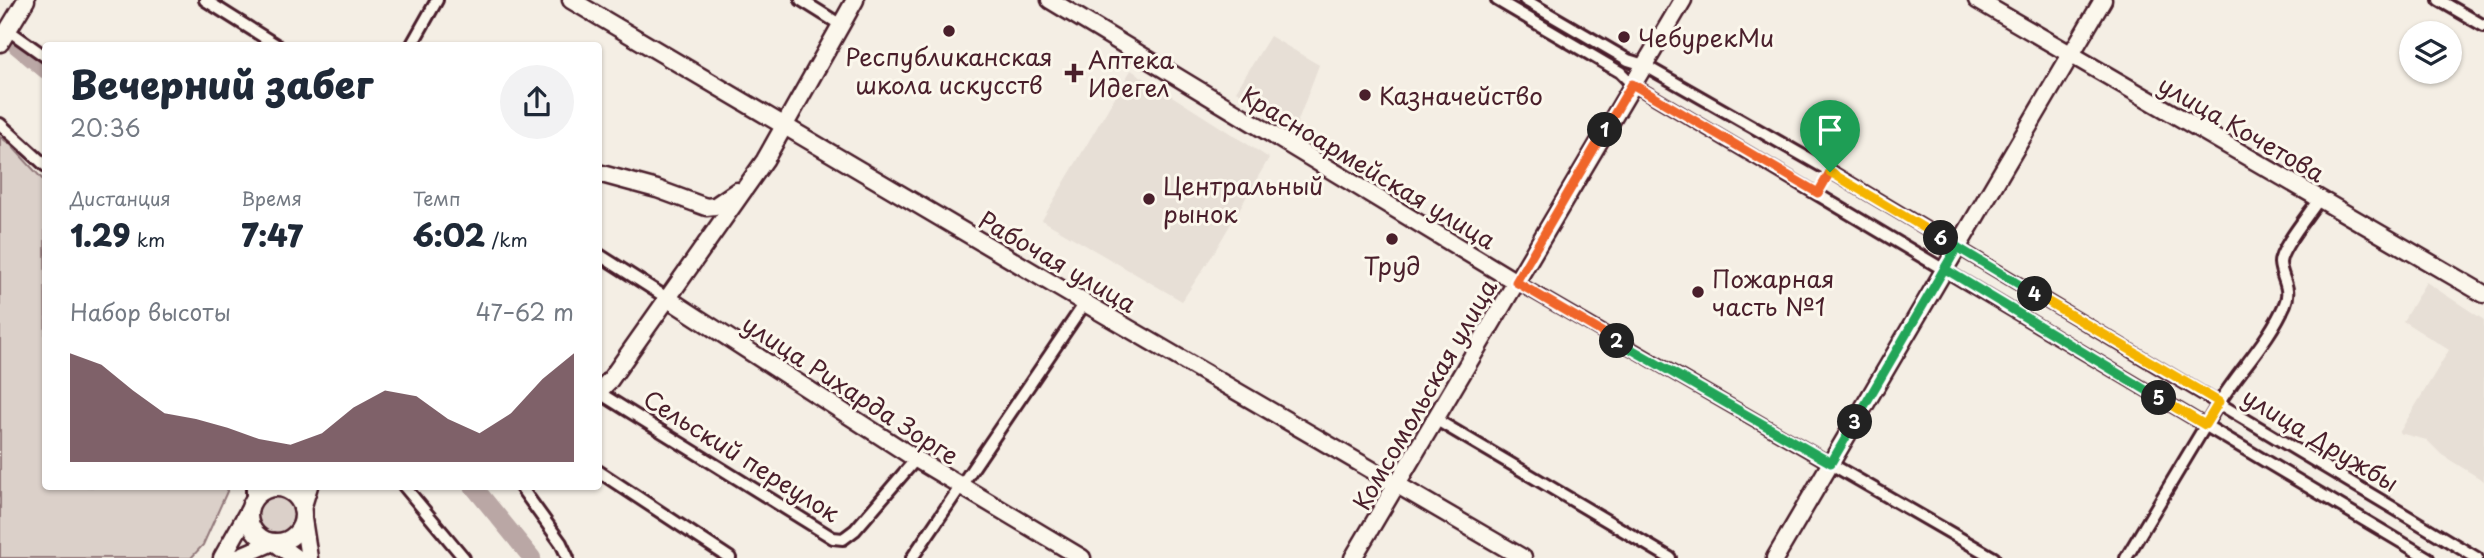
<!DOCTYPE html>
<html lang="ru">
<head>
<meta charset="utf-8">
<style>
	:root { --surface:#fff; --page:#f2f2f3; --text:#1f2937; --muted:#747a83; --accent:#4a1f2b }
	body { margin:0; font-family:"Playpen Sans",sans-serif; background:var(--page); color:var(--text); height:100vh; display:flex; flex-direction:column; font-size:26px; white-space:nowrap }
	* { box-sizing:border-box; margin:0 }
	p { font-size:23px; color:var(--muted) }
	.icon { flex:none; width:38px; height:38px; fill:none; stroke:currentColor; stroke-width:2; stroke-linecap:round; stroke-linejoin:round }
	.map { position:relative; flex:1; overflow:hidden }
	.details { position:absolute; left:42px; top:42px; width:560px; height:448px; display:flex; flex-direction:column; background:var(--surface); border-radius:7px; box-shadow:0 2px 5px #0004 }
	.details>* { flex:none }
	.buttons { position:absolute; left:2399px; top:21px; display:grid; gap:14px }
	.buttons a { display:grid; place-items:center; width:63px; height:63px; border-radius:50%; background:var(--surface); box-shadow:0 2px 5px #0004; font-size:35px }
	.pin { position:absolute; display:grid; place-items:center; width:60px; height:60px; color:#fff; margin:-72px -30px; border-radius:50% 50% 50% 0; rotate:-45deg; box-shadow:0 0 7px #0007 }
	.pin .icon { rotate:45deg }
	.km { position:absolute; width:35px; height:35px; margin:-18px; border-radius:50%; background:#222; color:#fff; font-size:19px; line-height:35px; text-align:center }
	.round { display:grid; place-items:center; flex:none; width:74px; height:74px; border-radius:37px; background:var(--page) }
	.overview { display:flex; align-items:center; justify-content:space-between; height:119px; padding:0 28px }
	h1 { font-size:38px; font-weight:800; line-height:52px }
	.metrics { display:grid; grid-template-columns:repeat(3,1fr); gap:10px; height:119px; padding:7px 28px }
	.metrics div { display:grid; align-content:center }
	.metrics b { font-size:30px; font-weight:800 }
	.metrics small { font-size:19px; font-weight:400 }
	.metrics p { font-size:19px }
	.chart { height:196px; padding:14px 28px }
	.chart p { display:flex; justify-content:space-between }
	.chart svg { width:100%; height:126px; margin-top:7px; fill:var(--accent); opacity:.7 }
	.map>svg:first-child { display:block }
</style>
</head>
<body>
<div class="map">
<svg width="2484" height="558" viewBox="0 0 2484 558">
	<rect width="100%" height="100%" fill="#f4eee4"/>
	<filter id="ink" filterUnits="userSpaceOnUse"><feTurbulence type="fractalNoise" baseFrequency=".0143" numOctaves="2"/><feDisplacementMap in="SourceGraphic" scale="14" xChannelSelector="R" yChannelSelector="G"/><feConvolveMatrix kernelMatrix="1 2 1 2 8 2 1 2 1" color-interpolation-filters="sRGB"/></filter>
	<g filter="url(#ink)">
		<g fill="#e7dfd6">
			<polygon points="1270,36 1319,65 1296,126 1236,91"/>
			<polygon points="1131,70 1269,158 1212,256 1182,301 1042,220"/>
			<polygon points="2426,282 2484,320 2484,481 2442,455 2427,440 2399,433 2449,350 2403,321"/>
		</g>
		<g fill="#dbd0c9" stroke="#92787a" stroke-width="2">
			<polygon points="0,137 10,144 45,182 46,486 229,487 203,545 191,558 0,558"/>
			<circle cx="276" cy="515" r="19"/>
		</g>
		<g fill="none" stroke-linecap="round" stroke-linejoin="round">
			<g stroke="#baa7a5" stroke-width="18">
				<polyline points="16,45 46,70"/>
				<polyline points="473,486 532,558"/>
			</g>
			<g stroke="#4a1f2b" stroke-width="16">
				<g id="street">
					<polyline points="205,0 278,46"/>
					<polyline points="801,0 841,25"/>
					<polyline points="1497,0 1620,72 1632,84 2428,558"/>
					<polyline points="1525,0 1628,60 1644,65 1830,171 2477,558"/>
					<polyline points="2439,0 2484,26"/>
					<polyline points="8,30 46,57"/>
					<polyline points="411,46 437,0"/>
					<polyline points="0,124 46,166"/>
					<polyline points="598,254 667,298"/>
					<polyline points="1516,282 1994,558"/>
					<polyline points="598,392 833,538 843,539 855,530 916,459"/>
					<polyline points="1435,419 1670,558"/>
					<polyline points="598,471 730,558"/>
					<polyline points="282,486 283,488"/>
					<polyline points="404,486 464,558"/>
					<polyline points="520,486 561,543 568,558"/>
					<polyline points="252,501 252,486"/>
					<polyline points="912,558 1085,303"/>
					<path d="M 2126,558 L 2219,403 C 2240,369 2269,341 2285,304 C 2292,288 2281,278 2280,263 C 2280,249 2310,213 2319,199"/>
				</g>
			</g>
			<g stroke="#4a1f2b" stroke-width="21">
				<g id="secondary">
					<polyline points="571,0 1085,303 1523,558"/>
					<polyline points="1050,0 1516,282"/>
					<polyline points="1977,0 2484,294"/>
					<polyline points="0,43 26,0"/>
					<polyline points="598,173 657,189 706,207 715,206 737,191"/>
					<polyline points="667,298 916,459 1082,558"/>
					<polyline points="598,392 610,380 765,160 855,0"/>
					<circle cx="276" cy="515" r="27"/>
					<polyline points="302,509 309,486"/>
					<polyline points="303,519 309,558"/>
					<polyline points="274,542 296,558"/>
					<polyline points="222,558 249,510"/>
					<polyline points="236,558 273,542"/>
					<polyline points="1353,558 1683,0"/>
					<polyline points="1775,558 2103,0"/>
				</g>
			</g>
			<use href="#street" stroke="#fbf7ec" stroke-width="10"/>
			<use href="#secondary" stroke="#fbf7ec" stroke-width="16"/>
		</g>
	</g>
	<g fill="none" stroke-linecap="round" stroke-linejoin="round" filter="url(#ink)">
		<g stroke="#fff" stroke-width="14">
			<polyline id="split-1" points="1605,130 1632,84 1818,193 1830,172"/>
		</g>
		<g stroke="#fff" stroke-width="14">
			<polyline id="split-2" points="1605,130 1516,282 1617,341"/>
		</g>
		<g stroke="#fff" stroke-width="14">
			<polyline id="split-3" points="1617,341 1831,463 1855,422"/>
		</g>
		<g stroke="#fff" stroke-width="14">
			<polyline id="split-4" points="1855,422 1957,247 2035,294"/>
		</g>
		<g stroke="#fff" stroke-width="14">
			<polyline id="split-5" points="2035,294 2219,402 2205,425 2159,398"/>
		</g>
		<g stroke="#fff" stroke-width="14">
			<polyline id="split-6" points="1941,238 1957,247 1945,269 2159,398"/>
		</g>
		<g stroke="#fff" stroke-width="14">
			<polyline id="split-7" points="1830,172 1941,238"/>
		</g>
		<use href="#split-1" stroke="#f0652b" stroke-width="9"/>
		<use href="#split-2" stroke="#f0652b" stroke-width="9"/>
		<use href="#split-3" stroke="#22a559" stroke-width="9"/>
		<use href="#split-4" stroke="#22a559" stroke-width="9"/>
		<use href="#split-5" stroke="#f5b400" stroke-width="9"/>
		<use href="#split-6" stroke="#22a559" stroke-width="9"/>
		<use href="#split-7" stroke="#f5b400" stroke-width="9"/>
	</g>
	<g fill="#4a1f2b" stroke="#fbf7ec" stroke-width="2.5">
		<circle cx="949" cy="31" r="7"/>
		<circle cx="1624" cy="37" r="7"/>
		<path d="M1070.5 62.5h7v7h7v7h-7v7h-7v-7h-7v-7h7z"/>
		<circle cx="1365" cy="95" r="7"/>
		<circle cx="1149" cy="199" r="7"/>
		<circle cx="1392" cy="239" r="7"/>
		<circle cx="1698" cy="292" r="7"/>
	</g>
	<g text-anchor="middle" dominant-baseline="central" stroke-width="6" stroke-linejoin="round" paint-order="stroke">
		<g font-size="24" fill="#4a1f2b" stroke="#fbf7ec" text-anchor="start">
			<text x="1638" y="37">ЧебурекМи</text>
			<text x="949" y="56" text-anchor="middle">Республиканская<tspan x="949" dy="28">школа искусств</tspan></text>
			<text x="1088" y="59">Аптека<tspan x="1088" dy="28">Идегел</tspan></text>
			<text x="1379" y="95">Казначейство</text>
			<text x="1163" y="185">Центральный<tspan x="1163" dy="28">рынок</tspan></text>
			<text x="1392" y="265" text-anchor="middle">Труд</text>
			<text x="1712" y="278">Пожарная<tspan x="1712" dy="28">часть №1</tspan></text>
		</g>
		<g font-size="24" fill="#4a1f2b" stroke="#fbf7ec">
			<text transform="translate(2242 128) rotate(30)">улица Кочетова</text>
			<text transform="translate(1369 167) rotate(31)">Красноармейская улица</text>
			<text transform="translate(1058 261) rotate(30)">Рабочая улица</text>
			<text transform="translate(851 389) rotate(33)">улица Рихарда Зорге</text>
			<text transform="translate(1424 394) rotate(-60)">Комсомольская улица</text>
			<text transform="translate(2321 439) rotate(31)">улица Дружбы</text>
			<text transform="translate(742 455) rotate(32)">Сельский переулок</text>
		</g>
	</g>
</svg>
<div class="buttons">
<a><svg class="icon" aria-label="layers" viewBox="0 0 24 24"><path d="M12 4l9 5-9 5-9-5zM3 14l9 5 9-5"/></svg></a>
</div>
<div class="pin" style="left:1830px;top:172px;background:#1e9e55"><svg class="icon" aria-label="arrive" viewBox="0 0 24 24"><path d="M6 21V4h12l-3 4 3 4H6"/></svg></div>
<b class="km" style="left:1605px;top:130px">1</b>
<b class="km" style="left:1617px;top:341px">2</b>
<b class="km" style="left:1855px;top:422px">3</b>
<b class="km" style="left:2035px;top:294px">4</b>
<b class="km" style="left:2159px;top:398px">5</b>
<b class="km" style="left:1941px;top:238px">6</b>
<section class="details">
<div class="overview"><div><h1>Вечерний забег</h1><p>20:36</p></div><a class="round"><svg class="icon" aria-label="share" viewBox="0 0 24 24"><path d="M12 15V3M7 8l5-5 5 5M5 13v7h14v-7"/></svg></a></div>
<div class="metrics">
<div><p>Дистанция</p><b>1.29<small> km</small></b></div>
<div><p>Время</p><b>7:47</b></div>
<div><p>Темп</p><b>6:02<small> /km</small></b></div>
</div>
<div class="chart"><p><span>Набор высоты</span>47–62 m</p>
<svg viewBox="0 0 160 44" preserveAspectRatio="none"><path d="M0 44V6L10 10L20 19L30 27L40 29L50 32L60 36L70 38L80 34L90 25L100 19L110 21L120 29L130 34L140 27L150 15L160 6V44z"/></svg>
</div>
</section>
</div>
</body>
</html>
